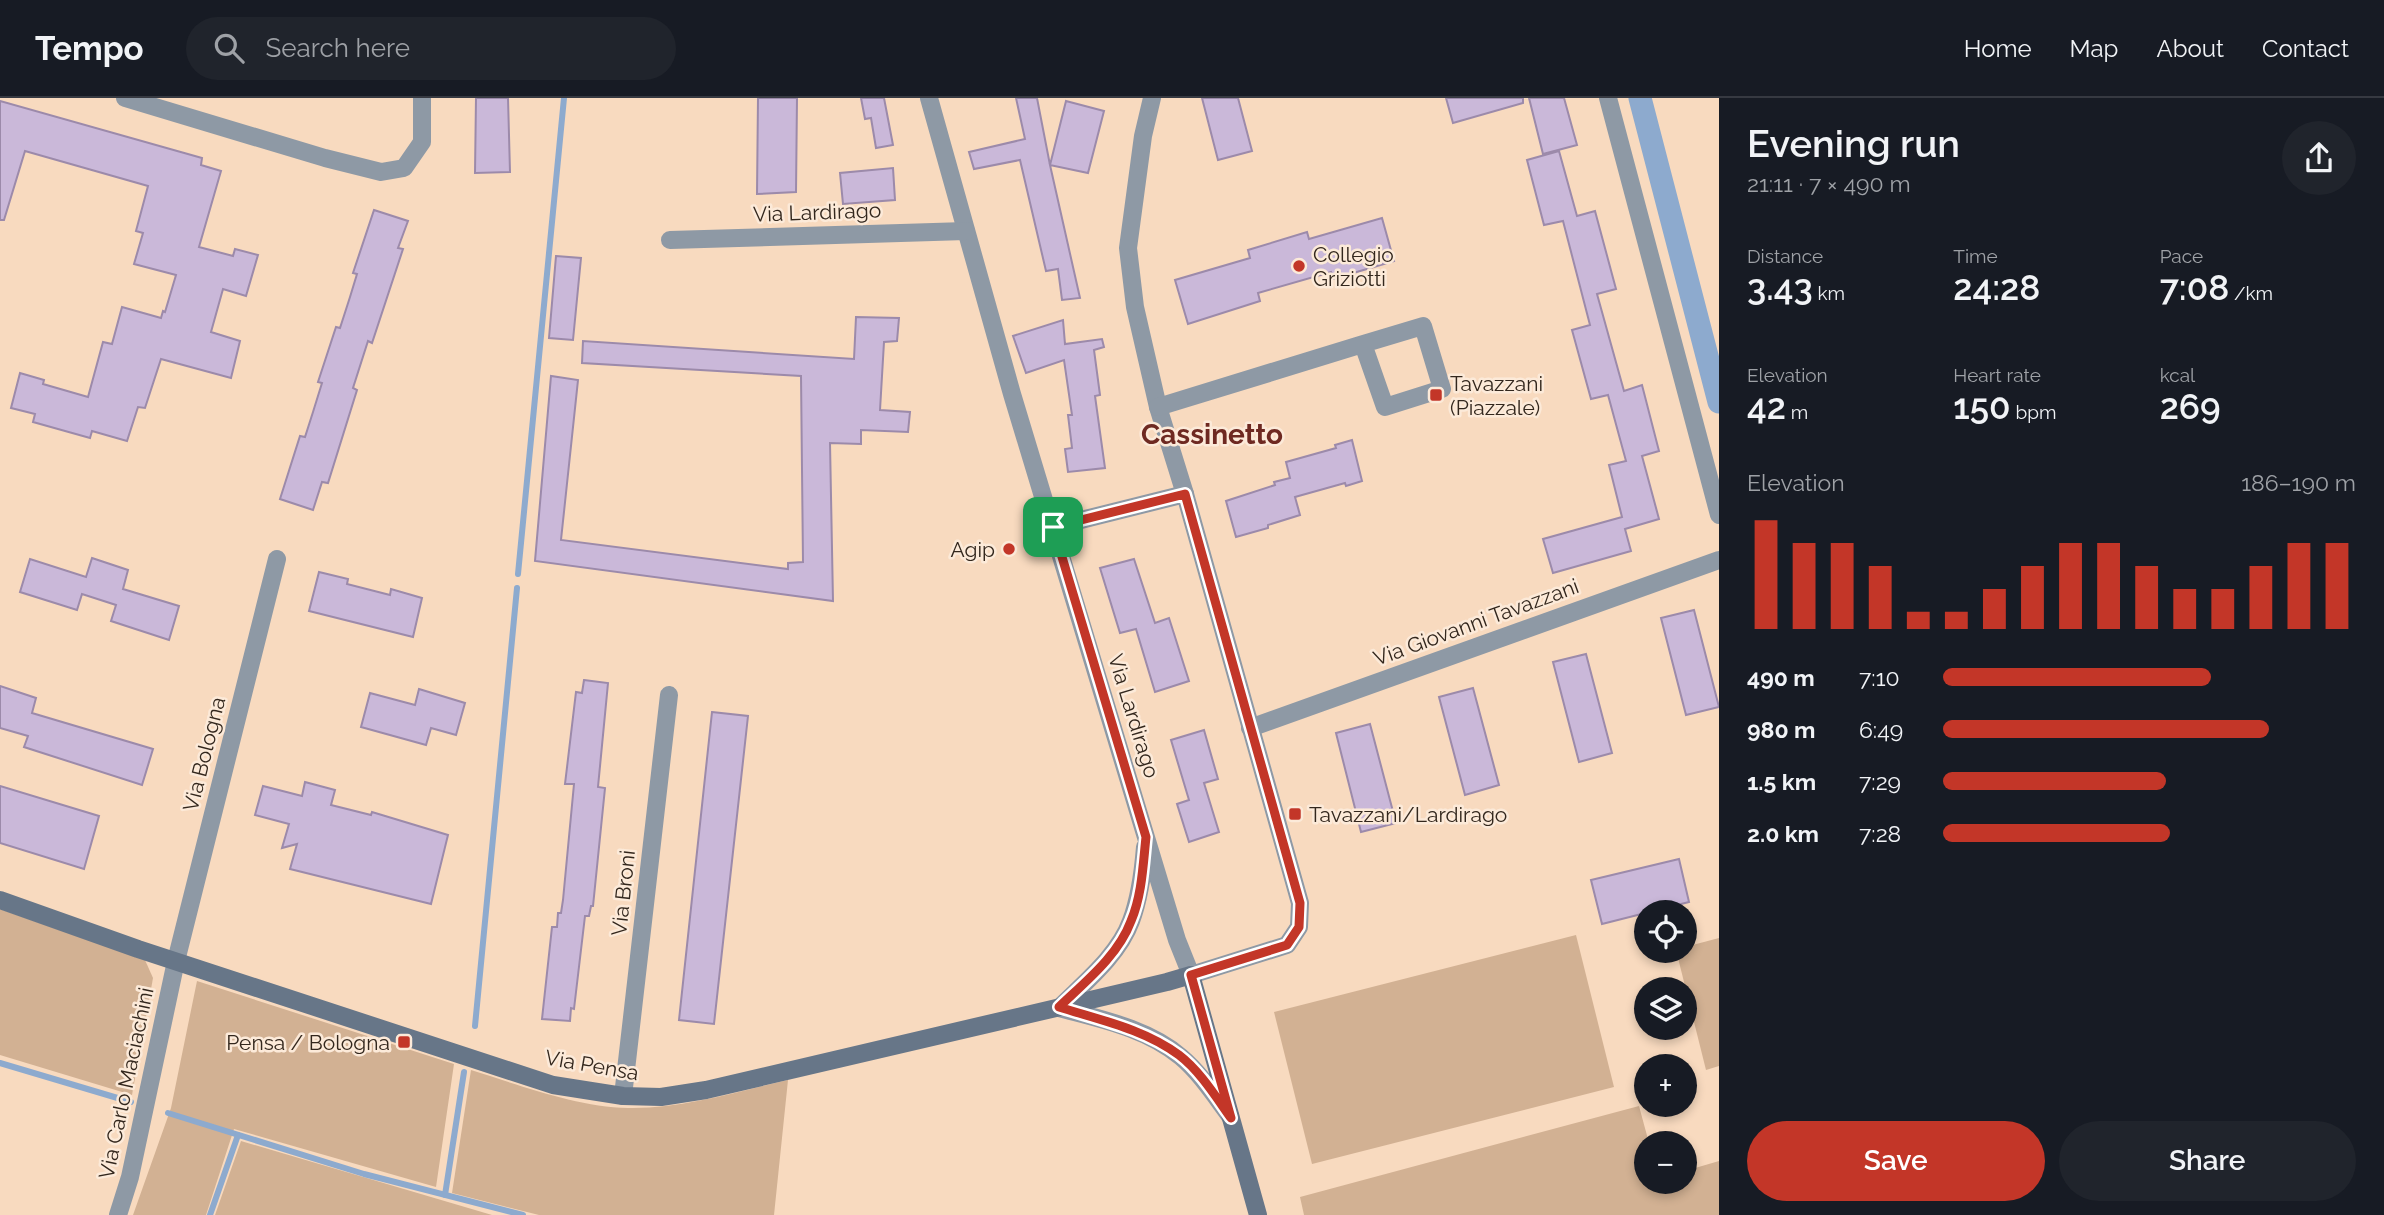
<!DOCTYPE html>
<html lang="en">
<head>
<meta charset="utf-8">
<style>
	:root { --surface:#171b24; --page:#20242c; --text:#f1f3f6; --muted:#9ea1a6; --line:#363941; --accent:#c33628 }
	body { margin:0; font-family:Raleway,sans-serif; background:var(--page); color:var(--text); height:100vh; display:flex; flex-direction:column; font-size:26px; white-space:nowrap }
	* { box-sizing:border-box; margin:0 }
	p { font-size:23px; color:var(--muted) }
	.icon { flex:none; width:38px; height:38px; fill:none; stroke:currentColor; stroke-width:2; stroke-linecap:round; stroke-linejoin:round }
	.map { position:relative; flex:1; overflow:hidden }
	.drawer { display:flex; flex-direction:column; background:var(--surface); width:665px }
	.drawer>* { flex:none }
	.buttons { position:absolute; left:1634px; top:802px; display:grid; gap:14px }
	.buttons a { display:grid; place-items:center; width:63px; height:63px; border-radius:50%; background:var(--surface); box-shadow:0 4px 10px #0003; font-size:35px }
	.pin { position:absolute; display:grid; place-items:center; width:60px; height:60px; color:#fff; margin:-30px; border-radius:14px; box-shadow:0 4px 10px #0006 }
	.round { display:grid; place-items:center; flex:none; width:74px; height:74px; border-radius:37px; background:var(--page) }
	.overview { display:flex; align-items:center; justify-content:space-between; height:119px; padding:0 28px }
	h1 { font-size:38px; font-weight:600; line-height:52px }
	.stats { display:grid; grid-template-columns:repeat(3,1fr); gap:10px; height:119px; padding:7px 28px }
	.stats div { display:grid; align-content:center }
	.stats b { font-size:35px; font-weight:600 }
	.stats small { font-size:19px; font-weight:400 }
	.stats p { font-size:19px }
	.chart { height:196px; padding:14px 28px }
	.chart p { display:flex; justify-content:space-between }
	.chart svg { width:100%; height:126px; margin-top:7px; stroke:var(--accent); stroke-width:6 }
	.button { display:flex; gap:14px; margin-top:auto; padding:14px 28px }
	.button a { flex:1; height:80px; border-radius:42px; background:var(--accent); color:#fff; font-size:28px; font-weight:600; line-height:80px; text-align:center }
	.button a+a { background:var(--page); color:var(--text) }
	ul { padding:0 28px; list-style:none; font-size:23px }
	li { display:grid; grid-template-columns:112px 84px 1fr; align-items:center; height:52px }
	li i { height:18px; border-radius:9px; background:var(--accent) }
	header { display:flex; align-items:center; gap:42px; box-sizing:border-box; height:98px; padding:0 35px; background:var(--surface); border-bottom:2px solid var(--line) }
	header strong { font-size:33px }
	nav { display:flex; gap:38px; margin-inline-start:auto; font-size:24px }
	.search { width:490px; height:63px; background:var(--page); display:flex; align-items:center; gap:18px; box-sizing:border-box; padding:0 24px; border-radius:38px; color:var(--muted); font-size:26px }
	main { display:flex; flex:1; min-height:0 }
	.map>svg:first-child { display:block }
</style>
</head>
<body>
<header>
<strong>Tempo</strong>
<div class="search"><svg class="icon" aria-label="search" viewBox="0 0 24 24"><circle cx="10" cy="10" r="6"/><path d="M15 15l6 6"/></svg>Search here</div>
<nav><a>Home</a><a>Map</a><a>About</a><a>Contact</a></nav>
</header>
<main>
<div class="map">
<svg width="1719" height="1117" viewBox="0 0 1719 1117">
	<rect width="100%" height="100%" fill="#f8dabf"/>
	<g fill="#d2b193">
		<polygon points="0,811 145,862 153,880 132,997 0,957"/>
		<polygon points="1576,837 1614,989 1312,1066 1274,914"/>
		<polygon points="1719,840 1719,968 1706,972 1676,852 1685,852 1685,849"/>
		<polygon points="197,883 454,966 436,1089 234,1031 206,1117 133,1117 171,1010"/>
		<path d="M 471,972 C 519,987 577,1009 628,1010 C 682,1011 736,994 788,982 L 774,1117 L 539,1117 L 452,1095 Z"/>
		<polygon points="1639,1008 1649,1045 1647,1045 1647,1083 1685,1083 1685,1073 1719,1063 1719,1117 1304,1117 1300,1099"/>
		<polygon points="241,1043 492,1117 215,1117"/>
	</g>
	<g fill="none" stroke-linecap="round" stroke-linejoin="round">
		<g stroke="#8daace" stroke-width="6">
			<polyline points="518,476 564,0"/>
			<polyline points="475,928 517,490"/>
			<polyline points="0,965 131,1004"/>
			<polyline points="168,1015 364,1076 523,1117"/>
			<polyline points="445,1097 464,974"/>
			<polyline points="210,1117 238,1037"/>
		</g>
		<polyline stroke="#8daace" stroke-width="23" points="1640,0 1719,304"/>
	</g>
	<g fill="#cab8d9" stroke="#9c8aaa" stroke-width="2">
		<polygon points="476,0 508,0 510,74 475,75"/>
		<polygon points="758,0 797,0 796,94 757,96"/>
		<polygon points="861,0 884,0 893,47 876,50 871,20 865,21"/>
		<polygon points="1016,0 1037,0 1050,67 1066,3 1104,13 1088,75 1050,67 1080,200 1062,202 1058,171 1046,173 1020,62 974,71 969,54 1025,41"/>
		<polygon points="1202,0 1238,0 1252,53 1218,62"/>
		<polygon points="1446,0 1523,0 1523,5 1453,25"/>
		<polygon points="1529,0 1564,0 1577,47 1543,56"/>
		<polygon points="0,3 202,60 201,67 221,73 199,149 233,158 235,151 258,157 246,198 223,191 211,234 240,243 231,280 161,261 145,310 138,309 127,343 92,333 90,340 33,324 35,316 11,310 20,275 44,282 43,286 88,299 103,244 112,246 122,209 161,220 163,213 165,214 176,177 134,166 143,135 136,133 148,88 25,53 4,122 0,122"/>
		<polygon points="1559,53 1577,118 1595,113 1616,191 1597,196 1624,293 1642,287 1659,353 1642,358 1659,421 1625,431 1631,453 1553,475 1543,441 1622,419 1609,367 1626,363 1608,297 1591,301 1572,232 1590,227 1563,123 1544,127 1527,62"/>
		<polygon points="893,70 895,102 843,106 840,75"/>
		<polygon points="374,112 408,123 398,150 403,151 372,245 368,243 353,290 357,292 328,385 322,384 313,412 280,401 300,338 305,339 313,314 322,285 318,284 336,229 340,230 350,199 357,176 353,175"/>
		<polygon points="1382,120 1394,163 1333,181 1331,174 1258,195 1260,203 1188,226 1175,182 1250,160 1248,152 1307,134 1309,141"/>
		<polygon points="556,158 581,160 573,242 549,240"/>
		<polygon points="856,219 899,220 897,243 884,244 880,312 910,314 908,334 861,332 861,346 830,345 833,503 535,463 551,278 578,282 561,442 788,471 788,465 803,464 801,278 582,265 583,243 854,261"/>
		<polygon points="1063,222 1065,246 1102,241 1104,249 1094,252 1100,297 1095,298 1105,370 1068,374 1065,351 1072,350 1068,317 1072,317 1064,262 1026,275 1013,238"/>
		<polygon points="1352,342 1362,383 1346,388 1345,385 1295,399 1300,417 1268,427 1268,430 1236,439 1226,403 1275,387 1274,384 1290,380 1286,364 1336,350 1335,347"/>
		<polygon points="92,460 128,472 123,491 179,508 169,542 111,523 116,507 82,496 77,512 20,494 30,461 86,479"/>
		<polygon points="1134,461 1155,525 1169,520 1189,583 1155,594 1136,531 1120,535 1100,470"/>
		<polygon points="319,474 348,481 347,486 390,497 391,491 422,500 413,539 309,513"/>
		<polygon points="1694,512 1719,609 1686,617 1661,520"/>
		<polygon points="1586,556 1612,655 1579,664 1553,564"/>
		<polygon points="584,582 608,585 598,689 605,690 593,808 591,808 589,818 585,818 574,911 571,910 570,923 542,921 552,829 557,829 558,815 561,815 563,802 574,686 565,686 576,594 582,595"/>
		<polygon points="0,588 36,600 32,615 153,651 142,687 24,649 28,638 0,630"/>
		<polygon points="1473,590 1499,687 1465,697 1439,599"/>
		<polygon points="419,591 465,605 456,637 431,630 426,647 361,629 370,595 415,607"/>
		<polygon points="712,614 748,618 714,926 679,922"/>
		<polygon points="1370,626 1396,725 1361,734 1336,635"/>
		<polygon points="1204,632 1218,681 1204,685 1219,734 1189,744 1177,706 1189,702 1171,642"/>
		<polygon points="305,684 335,692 331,707 371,717 372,714 448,737 431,806 290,771 297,746 282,750 289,726 255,717 263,688 302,698"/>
		<polygon points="0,688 99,718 84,771 0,745"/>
		<polygon points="1679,761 1689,804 1602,826 1591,782"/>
	</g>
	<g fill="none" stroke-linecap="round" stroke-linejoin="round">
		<g stroke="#8e99a5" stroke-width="18">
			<polyline points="125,0 325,60 381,74 404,70 422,44 422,0"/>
			<polyline points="929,0 1012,296 1177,842 1191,877 1287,847 1299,829 1300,805 1185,396 1158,309 1135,209 1128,150 1143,38 1152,0"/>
			<polyline points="1608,0 1719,417"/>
			<polyline points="670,142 966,133"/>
			<polyline points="1158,309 1363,246 1385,309 1442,291 1423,228 1363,246"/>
			<polyline points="1053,429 1185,396"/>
			<polyline points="1250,630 1719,462"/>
			<path d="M 1145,749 C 1143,774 1140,799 1131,823 C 1118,858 1085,884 1059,910 C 1100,921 1147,930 1181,959 C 1200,975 1215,998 1230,1018"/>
			<polyline points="623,998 669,597"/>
			<polyline points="118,1117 130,1079 176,863 277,461"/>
		</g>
		<polyline stroke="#677688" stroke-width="18" points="0,802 138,851 553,987 623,998 661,999 706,992 1167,884 1191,877 1258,1117"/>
	</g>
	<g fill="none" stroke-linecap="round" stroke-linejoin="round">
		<g stroke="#fff" stroke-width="14">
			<path id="route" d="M 1185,396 L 1300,805 L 1299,829 L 1287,847 L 1191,877 L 1231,1020 C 1216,999 1200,973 1179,957 C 1144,931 1100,922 1059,909 C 1085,884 1118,858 1131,823 C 1142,797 1143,767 1146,739 L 1053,429 Z"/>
		</g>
		<use href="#route" stroke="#c33628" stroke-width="9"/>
	</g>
	<g fill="#c33628" stroke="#fcead9" stroke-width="2.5">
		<circle cx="1299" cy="168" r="7"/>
		<rect x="1429" y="290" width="14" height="14" rx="3.5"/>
		<circle cx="1009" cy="451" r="7"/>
		<rect x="1288" y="709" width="14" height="14" rx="3.5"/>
		<rect x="397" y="937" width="14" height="14" rx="3.5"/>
	</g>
	<g text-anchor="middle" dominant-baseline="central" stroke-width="5" stroke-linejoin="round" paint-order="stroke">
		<g font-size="21" fill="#33271d" stroke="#fcead9">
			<text transform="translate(817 114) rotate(-2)">Via Lardirago</text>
			<text transform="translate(1476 524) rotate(-20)">Via Giovanni Tavazzani</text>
			<text transform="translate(1134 618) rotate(73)">Via Lardirago</text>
			<text transform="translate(204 656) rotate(-76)">Via Bologna</text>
			<text transform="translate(623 795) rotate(-84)">Via Broni</text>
			<text transform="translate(592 967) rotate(10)">Via Pensa</text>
			<text transform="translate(126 985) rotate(-78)">Via Carlo Maciachini</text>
		</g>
		<g font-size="21" fill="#33271d" stroke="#fcead9" text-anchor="start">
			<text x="1313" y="156">Collegio<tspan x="1313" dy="24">Griziotti</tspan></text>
			<text x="1450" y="285">Tavazzani<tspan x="1450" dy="24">(Piazzale)</tspan></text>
			<text x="995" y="451" text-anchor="end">Agip</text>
			<text x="1309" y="716">Tavazzani/Lardirago</text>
			<text x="390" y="944" text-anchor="end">Pensa / Bologna</text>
		</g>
		<g font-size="28" font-weight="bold" fill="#6e2921" stroke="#fcead9">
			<text x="1212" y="336">Cassinetto</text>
		</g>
	</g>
</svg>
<div class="buttons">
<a><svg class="icon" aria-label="locate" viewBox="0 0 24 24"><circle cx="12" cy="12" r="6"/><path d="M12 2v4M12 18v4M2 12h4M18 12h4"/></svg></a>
<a><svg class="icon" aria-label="layers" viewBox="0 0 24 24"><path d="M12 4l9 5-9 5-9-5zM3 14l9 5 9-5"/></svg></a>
<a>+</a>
<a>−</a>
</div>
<div class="pin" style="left:1053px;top:429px;background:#1e9e55"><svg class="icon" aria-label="arrive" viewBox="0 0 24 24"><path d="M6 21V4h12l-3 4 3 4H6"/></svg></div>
</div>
<section class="drawer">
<div class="overview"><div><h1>Evening run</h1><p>21:11 · 7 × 490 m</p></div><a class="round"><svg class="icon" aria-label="share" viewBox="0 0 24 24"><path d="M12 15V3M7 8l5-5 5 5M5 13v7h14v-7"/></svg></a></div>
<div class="stats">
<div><p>Distance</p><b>3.43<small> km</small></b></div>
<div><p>Time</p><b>24:28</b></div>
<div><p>Pace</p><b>7:08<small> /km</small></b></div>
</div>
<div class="stats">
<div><p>Elevation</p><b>42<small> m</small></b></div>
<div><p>Heart rate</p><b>150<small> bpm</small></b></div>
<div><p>kcal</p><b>269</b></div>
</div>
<div class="chart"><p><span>Elevation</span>186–190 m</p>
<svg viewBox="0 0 160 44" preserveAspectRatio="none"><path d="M5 44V6M15 44V14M25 44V14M35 44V22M45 44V38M55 44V38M65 44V30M75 44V22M85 44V14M95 44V14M105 44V22M115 44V30M125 44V30M135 44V22M145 44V14M155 44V14"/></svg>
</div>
<ul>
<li><b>490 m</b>7:10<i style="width:65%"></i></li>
<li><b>980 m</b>6:49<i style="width:79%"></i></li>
<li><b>1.5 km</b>7:29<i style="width:54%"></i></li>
<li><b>2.0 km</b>7:28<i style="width:55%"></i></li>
</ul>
<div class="button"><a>Save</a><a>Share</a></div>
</section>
</main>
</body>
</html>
